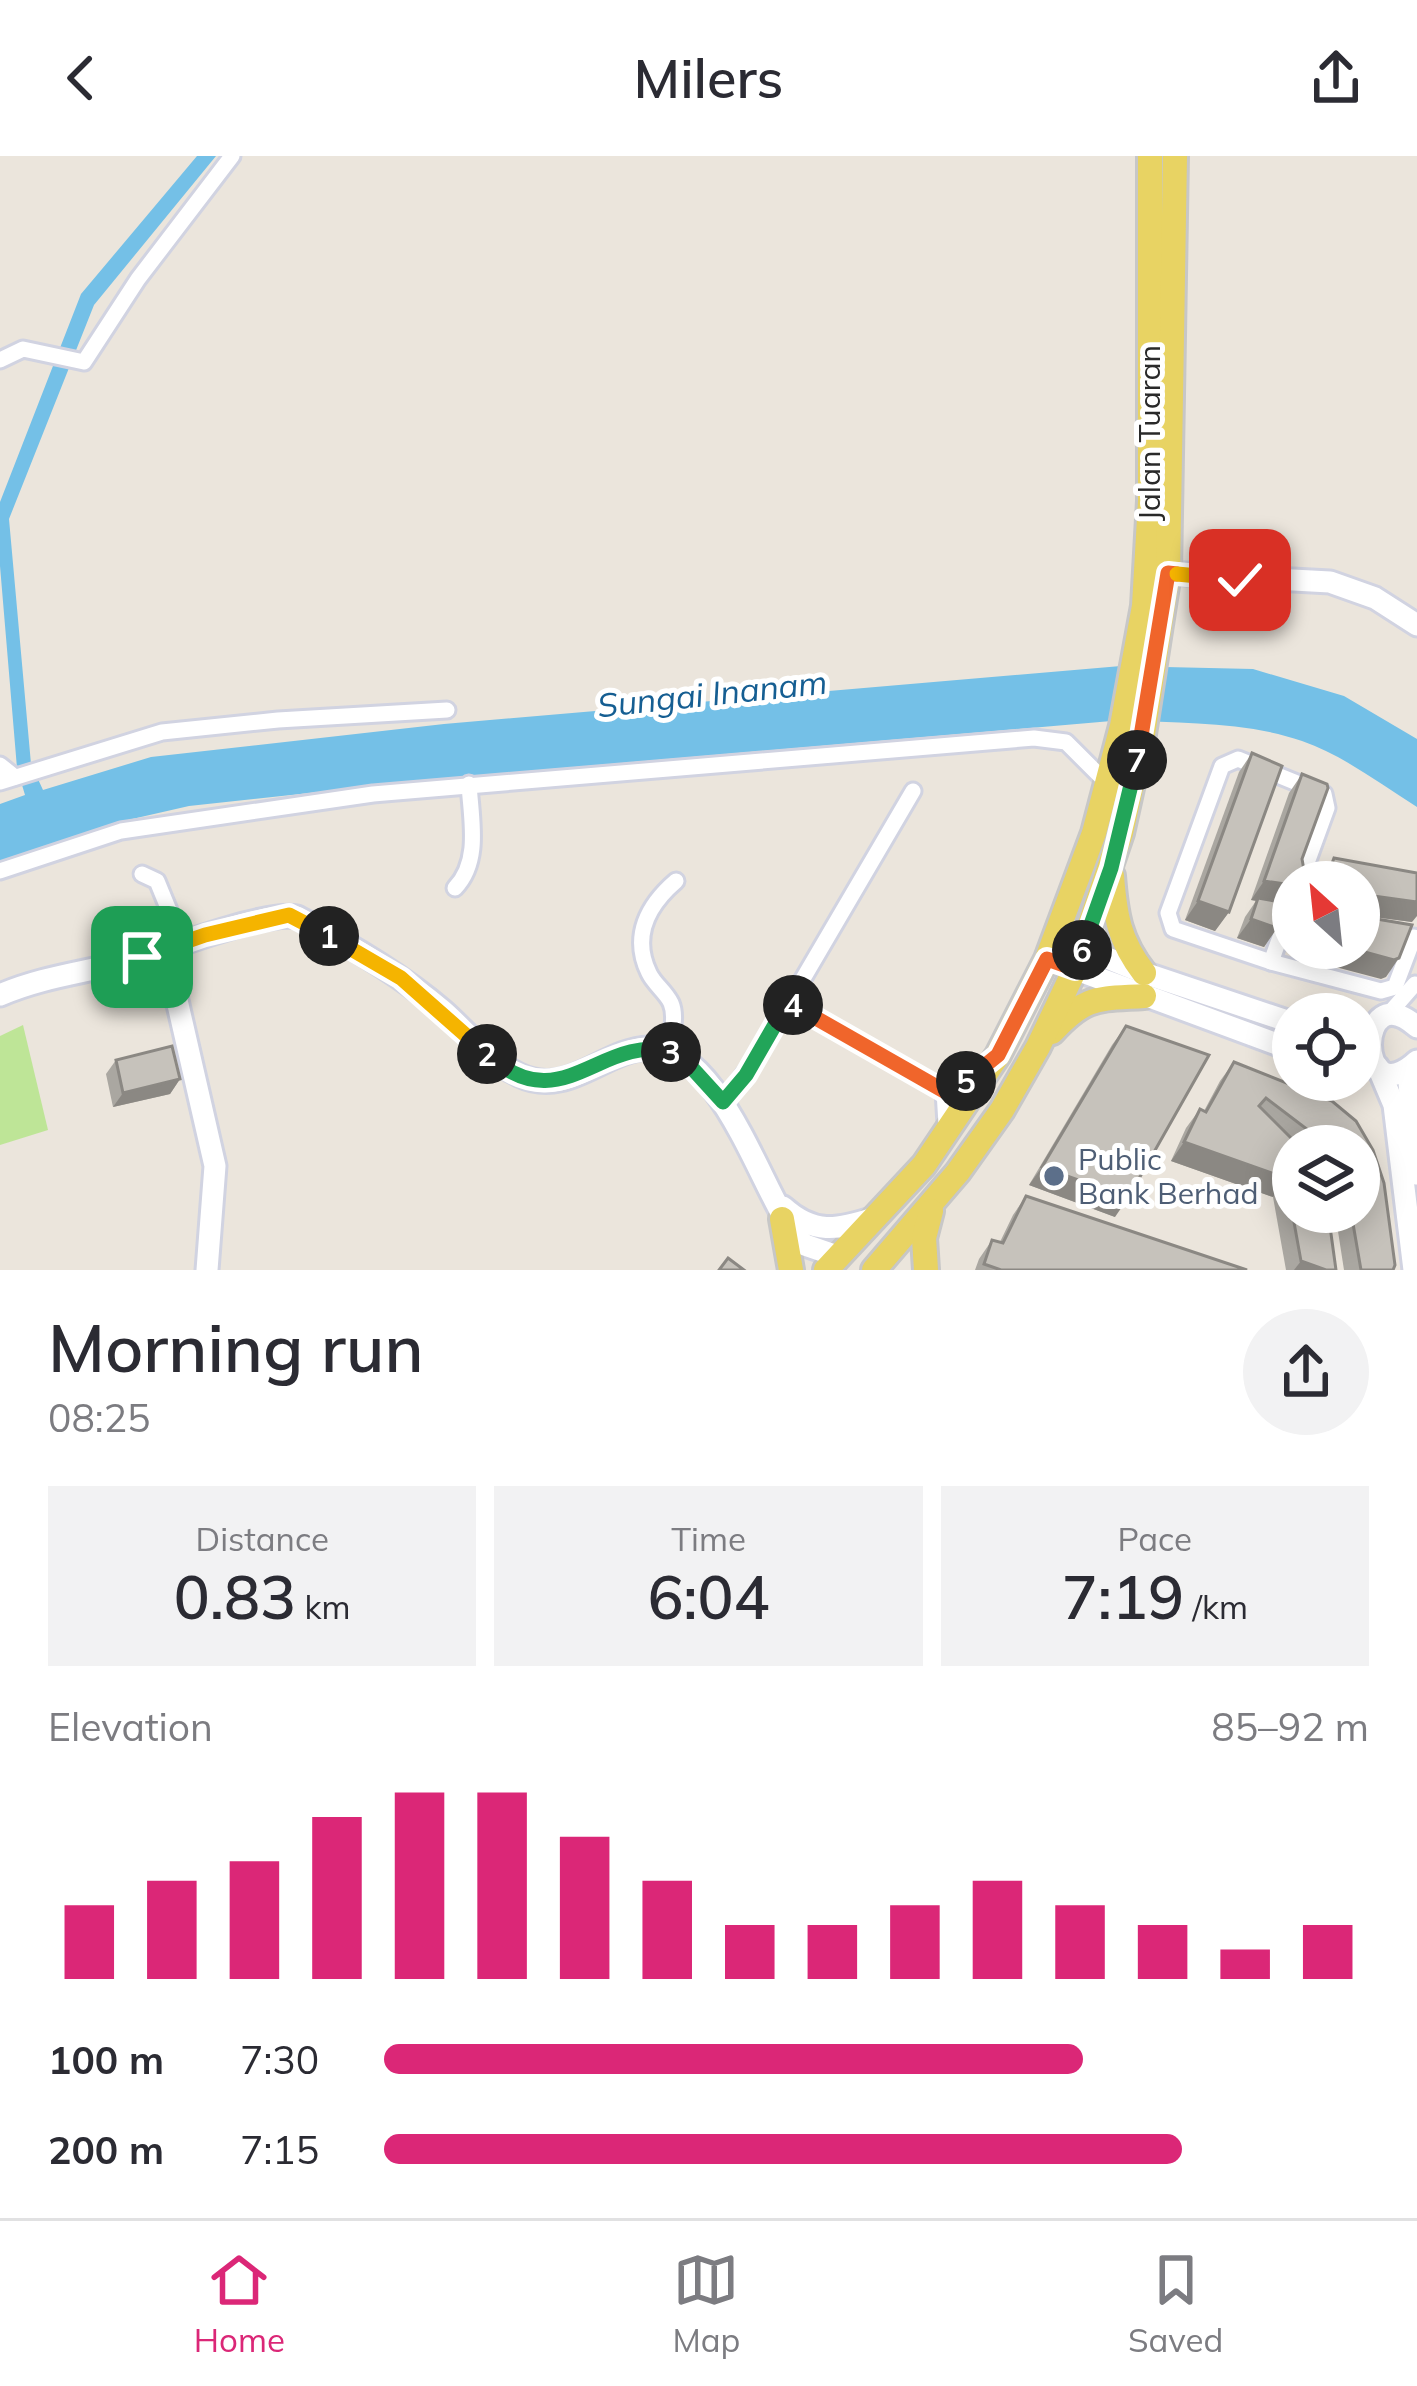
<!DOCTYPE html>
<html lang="en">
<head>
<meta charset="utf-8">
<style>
	:root { --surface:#fff; --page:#f2f2f3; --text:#2b2b33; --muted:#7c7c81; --line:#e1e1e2; --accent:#db2777 }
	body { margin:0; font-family:Mulish,sans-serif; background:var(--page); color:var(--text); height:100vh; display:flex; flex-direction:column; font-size:45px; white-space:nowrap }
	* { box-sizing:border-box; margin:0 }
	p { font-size:39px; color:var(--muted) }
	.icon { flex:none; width:66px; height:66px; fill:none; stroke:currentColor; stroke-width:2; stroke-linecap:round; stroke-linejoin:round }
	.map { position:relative; height:1114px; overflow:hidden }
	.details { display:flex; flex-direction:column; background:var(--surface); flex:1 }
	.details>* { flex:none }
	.needle { width:78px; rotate:333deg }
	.tools { position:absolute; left:1272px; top:705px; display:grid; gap:24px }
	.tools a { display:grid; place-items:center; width:108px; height:108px; border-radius:50%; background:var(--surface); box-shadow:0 6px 30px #0003; font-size:60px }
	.pin { position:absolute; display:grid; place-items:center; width:102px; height:102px; color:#fff; margin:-51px; border-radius:24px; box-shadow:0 6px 18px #0006 }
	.km { position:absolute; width:60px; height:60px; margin:-30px; border-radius:50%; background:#222; color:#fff; font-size:33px; line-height:60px; text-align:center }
	.round { display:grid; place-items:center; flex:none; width:126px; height:126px; border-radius:63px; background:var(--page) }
	.headline { display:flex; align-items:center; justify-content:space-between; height:204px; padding:0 48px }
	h1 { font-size:66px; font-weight:600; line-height:90px }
	.stats { display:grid; grid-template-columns:repeat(3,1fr); gap:18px; height:204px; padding:12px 48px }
	.stats div { display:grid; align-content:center; border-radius:0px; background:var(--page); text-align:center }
	.stats b { font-size:60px; font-weight:600 }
	.stats small { font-size:33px; font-weight:400 }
	.stats p { font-size:33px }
	.chart { height:336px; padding:24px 48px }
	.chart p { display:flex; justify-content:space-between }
	.chart svg { width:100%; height:216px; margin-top:12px; stroke:var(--accent); stroke-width:6 }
	ul { padding:0 48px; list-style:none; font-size:39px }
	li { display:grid; grid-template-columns:192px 144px 1fr; align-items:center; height:90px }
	li i { height:30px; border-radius:15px; background:var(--accent) }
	header { display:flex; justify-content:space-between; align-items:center; height:156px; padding:0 48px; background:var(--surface); font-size:54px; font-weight:600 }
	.dock { display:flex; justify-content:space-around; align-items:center; height:168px; border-top:3px solid var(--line); background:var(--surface); font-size:33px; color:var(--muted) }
	.dock a { display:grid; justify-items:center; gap:6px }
	.dock .on { color:var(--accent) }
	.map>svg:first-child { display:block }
</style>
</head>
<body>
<header><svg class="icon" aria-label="back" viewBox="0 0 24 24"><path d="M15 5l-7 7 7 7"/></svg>Milers<svg class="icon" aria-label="share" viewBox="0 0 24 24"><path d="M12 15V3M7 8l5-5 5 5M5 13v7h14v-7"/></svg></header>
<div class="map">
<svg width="1417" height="1114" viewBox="0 0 1417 1114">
	<rect width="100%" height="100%" fill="#ebe5dc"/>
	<polygon fill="#bee597" points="23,869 48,974 0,989 0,880"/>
	<path fill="#74c0e7" d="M 197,0 L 216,0 L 94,149 L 9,363 L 31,608 L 43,634 L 151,601 L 444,568 L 1121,510 L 1253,513 L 1344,540 L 1417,583 L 1417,651 C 1380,628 1343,599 1302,585 C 1244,565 1183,568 1123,564 L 448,622 L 189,650 L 119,666 L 0,705 L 0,648 L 25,639 L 17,612 L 0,410 L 0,346 L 81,138 Z"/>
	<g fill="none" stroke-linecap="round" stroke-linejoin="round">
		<g stroke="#d1d3e1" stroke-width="21">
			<g id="street">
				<polyline points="0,204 23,193 84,206 138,123 232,0"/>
				<polyline points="0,609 15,621"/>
				<polyline points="0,626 162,576 278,564 447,554"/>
				<polyline points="0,715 121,675 373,638 1034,582 1066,586 1107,627"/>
				<polyline points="142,718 157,725 182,786"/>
				<polyline points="1300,726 1327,652 1324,638 1238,603 1222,610 1168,757 1173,773 1271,806 1381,835 1395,831 1414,781"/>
				<path d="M 455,732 C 481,705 471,663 469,628"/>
				<polyline points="1271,806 1293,745"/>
				<polyline points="788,846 944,935 946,968"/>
				<polyline points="1386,861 1415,828"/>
				<path d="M 668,894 C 671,880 677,861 671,847 C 666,836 654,828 649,817 C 631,780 648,749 676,725"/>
				<polyline points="944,935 982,913"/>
				<polyline points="723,946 756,903 913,635"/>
			</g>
		</g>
		<g stroke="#d1d3e1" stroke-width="27">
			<g id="secondary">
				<polyline points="1168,417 1330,426 1375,442 1417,469"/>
				<polyline points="1056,781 1144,817 1293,867"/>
				<polyline points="165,792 215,1010 207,1114"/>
				<polyline points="1047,803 1293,894"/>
				<path d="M 0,839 C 49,818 95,816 144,800 C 178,790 265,755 297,761 C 347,787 400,818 443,855 C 468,877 488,904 519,919 C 568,943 604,893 649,892 C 719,890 761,1033 795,1080 L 805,1089 L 837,1100"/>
				<path d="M 1417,871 C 1355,816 1355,962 1417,905"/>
				<polyline points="1414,909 1409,926 1416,1018"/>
				<polyline points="1378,911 1394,949 1414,1114"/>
				<path d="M 783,1051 C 814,1079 837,1074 874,1062"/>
			</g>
		</g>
		<g stroke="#c7c7c7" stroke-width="30">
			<g id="primary">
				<path d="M 1112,720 C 1115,759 1119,785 1144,817"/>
				<path d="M 1052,876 C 1086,839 1098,843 1144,840"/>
				<polyline points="782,1063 791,1114"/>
				<polyline points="826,1114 924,1009 998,899 1047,803 1094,677 1122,570 1144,450 1150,345 1150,0"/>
				<polyline points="874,1114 958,1016 1002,954 1038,891 1075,813 1121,677 1143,578 1168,417 1175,0"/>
				<polyline points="926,1114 924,1082 931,1055"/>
			</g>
		</g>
		<use href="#street" stroke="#fff" stroke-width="15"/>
		<use href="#secondary" stroke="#fff" stroke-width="21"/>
		<use href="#primary" stroke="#e8d363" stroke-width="24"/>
	</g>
	<g fill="#aaa7a1">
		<polygon points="1252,597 1229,756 1215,775 1185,764 1239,616"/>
		<polygon points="1302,618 1293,730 1281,746 1277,772 1264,791 1237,782 1245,761 1256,745 1251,744 1289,637"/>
		<polygon points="1334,702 1412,766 1359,759 1359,726 1319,726"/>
		<polygon points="1126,870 1115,1061 1029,1029 1112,889"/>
		<polygon points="116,904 180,923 170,938 113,951 106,918"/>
		<polygon points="1234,906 1332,945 1356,965 1373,994 1384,1027 1395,1109 1393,1114 1344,1114 1335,1056 1359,1056 1359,990 1293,990 1293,1056 1328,1056 1336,1114 1286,1114 1273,1041 1171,1005 1186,972 1200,953 1204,955 1220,925"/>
		<polygon points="1026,1040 1247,1114 975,1114 979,1103 992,1084 1000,1086 1013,1059"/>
	</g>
	<g fill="#8b8883">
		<polygon points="1264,725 1293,728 1293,730 1279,748 1251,744"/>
		<polygon points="1359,738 1417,746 1417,760 1412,766 1359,759"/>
		<polygon points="1198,745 1229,756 1215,775 1185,764"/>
		<polygon points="1251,763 1277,772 1264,791 1237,782"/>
		<polygon points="1300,792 1350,792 1399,802 1386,821 1381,823 1294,800"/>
		<polygon points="180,923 170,938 113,951 123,937"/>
		<polygon points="1184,986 1286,1022 1273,1041 1171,1005"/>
		<polygon points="1042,1011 1128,1042 1115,1061 1029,1029"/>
		<polygon points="1301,1105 1326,1114 1294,1114"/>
	</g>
	<g fill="#c6c2bb" stroke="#8b8883" stroke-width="3">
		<polygon points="1252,597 1282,610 1229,756 1198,745"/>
		<polygon points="1302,618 1327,628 1328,632 1302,703 1304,714 1292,729 1264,725"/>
		<polygon points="1334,702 1417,717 1417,746 1359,738 1359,726 1325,726"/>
		<polygon points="1258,742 1286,747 1277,772 1251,763"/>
		<polygon points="1359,760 1412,769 1399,802 1394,804 1350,792 1359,792"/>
		<polygon points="1126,870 1209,899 1128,1042 1042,1011"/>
		<polygon points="172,890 180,923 123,937 116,904"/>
		<polygon points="1234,906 1332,945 1356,965 1373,994 1384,1027 1395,1109 1393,1114 1361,1114 1351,1056 1359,1056 1359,990 1329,990 1266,942 1259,950 1299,990 1293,990 1293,1056 1328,1056 1336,1114 1326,1114 1301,1105 1286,1022 1184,986 1200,953 1206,956"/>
		<polygon points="1026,1040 1247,1114 1001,1114 984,1108 992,1084 1003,1087"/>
		<polygon points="728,1102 744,1114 719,1114"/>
	</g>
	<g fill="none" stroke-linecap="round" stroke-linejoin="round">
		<g stroke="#fff" stroke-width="24">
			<polyline id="split-1" points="142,801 205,779 289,759 329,780"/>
		</g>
		<g stroke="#fff" stroke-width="24">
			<polyline id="split-2" points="329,780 401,822 487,898"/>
		</g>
		<g stroke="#fff" stroke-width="24">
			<path id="split-3" d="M 487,898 C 561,967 601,877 671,896"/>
		</g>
		<g stroke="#fff" stroke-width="24">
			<polyline id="split-4" points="671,896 692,912 723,946 746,919 788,846 793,849"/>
		</g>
		<g stroke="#fff" stroke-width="24">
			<polyline id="split-5" points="793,849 944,935 966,925"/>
		</g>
		<g stroke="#fff" stroke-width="24">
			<polyline id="split-6" points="966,925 998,899 1047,803 1075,813 1082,794"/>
		</g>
		<g stroke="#fff" stroke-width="24">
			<polyline id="split-7" points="1082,794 1111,712 1137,604"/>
		</g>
		<g stroke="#fff" stroke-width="24">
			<polyline id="split-8" points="1137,604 1168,417 1177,418"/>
		</g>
		<g stroke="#fff" stroke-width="24">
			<polyline id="split-9" points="1177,418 1240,424"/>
		</g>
		<use href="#split-1" stroke="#f5b400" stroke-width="15"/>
		<use href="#split-2" stroke="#f5b400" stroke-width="15"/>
		<use href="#split-3" stroke="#22a559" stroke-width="15"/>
		<use href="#split-4" stroke="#22a559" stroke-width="15"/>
		<use href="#split-5" stroke="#f0652b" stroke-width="15"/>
		<use href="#split-6" stroke="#f0652b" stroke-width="15"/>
		<use href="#split-7" stroke="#22a559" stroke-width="15"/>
		<use href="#split-8" stroke="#f0652b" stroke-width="15"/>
		<use href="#split-9" stroke="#f5b400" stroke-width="15"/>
	</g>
	<circle fill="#5c6f8a" stroke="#fff" stroke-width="4.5" cx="1054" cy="1020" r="12"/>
	<g text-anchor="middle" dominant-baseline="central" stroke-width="10" stroke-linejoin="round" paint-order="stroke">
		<g font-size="30" fill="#292929" stroke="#fff">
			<text transform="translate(1149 277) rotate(-90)">Jalan Tuaran</text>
		</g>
		<g font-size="30" fill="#4e5e75" stroke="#fff" text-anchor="start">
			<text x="1078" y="1003">Public<tspan x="1078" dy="34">Bank Berhad</tspan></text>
		</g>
		<g font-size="33" font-style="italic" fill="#155e92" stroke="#fff">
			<text transform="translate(712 537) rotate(-6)">Sungai Inanam</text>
		</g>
	</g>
</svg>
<div class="tools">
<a><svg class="needle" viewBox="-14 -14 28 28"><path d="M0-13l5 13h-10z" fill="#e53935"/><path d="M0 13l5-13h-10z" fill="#7c7c81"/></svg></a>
<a><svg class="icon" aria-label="locate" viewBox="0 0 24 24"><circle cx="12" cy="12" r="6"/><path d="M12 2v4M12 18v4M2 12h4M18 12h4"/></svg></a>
<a><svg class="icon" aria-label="layers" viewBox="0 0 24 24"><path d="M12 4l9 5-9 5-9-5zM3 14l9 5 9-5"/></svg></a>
</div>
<div class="pin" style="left:142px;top:801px;background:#1e9e55"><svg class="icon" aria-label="arrive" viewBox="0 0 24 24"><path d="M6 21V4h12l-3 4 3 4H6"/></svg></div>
<div class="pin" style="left:1240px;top:424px;background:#d93025"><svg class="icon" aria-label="check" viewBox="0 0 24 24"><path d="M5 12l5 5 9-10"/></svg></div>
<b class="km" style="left:329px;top:780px">1</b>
<b class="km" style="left:487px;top:898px">2</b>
<b class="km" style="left:671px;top:896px">3</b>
<b class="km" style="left:793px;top:849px">4</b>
<b class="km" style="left:966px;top:925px">5</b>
<b class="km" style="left:1082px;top:794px">6</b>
<b class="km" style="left:1137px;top:604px">7</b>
</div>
<section class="details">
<div class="headline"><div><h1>Morning run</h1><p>08:25</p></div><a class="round"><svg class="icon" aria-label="share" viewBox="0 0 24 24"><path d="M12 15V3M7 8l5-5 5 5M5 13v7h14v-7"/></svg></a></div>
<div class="stats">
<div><p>Distance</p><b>0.83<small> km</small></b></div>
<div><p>Time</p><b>6:04</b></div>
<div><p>Pace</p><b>7:19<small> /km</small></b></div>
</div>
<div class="chart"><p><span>Elevation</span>85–92 m</p>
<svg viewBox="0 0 160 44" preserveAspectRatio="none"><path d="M5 44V29M15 44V24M25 44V20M35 44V11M45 44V6M55 44V6M65 44V15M75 44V24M85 44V33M95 44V33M105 44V29M115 44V24M125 44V29M135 44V33M145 44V38M155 44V33"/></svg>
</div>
<ul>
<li><b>100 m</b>7:30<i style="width:71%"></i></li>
<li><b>200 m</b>7:15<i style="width:81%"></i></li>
</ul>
</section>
<nav class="dock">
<a class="on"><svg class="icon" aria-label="home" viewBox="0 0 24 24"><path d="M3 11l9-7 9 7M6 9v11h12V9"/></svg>Home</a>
<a><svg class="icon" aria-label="map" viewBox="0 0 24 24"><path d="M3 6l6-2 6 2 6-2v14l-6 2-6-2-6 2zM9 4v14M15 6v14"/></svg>Map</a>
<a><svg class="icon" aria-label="saved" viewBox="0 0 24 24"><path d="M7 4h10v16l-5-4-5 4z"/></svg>Saved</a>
</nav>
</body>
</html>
